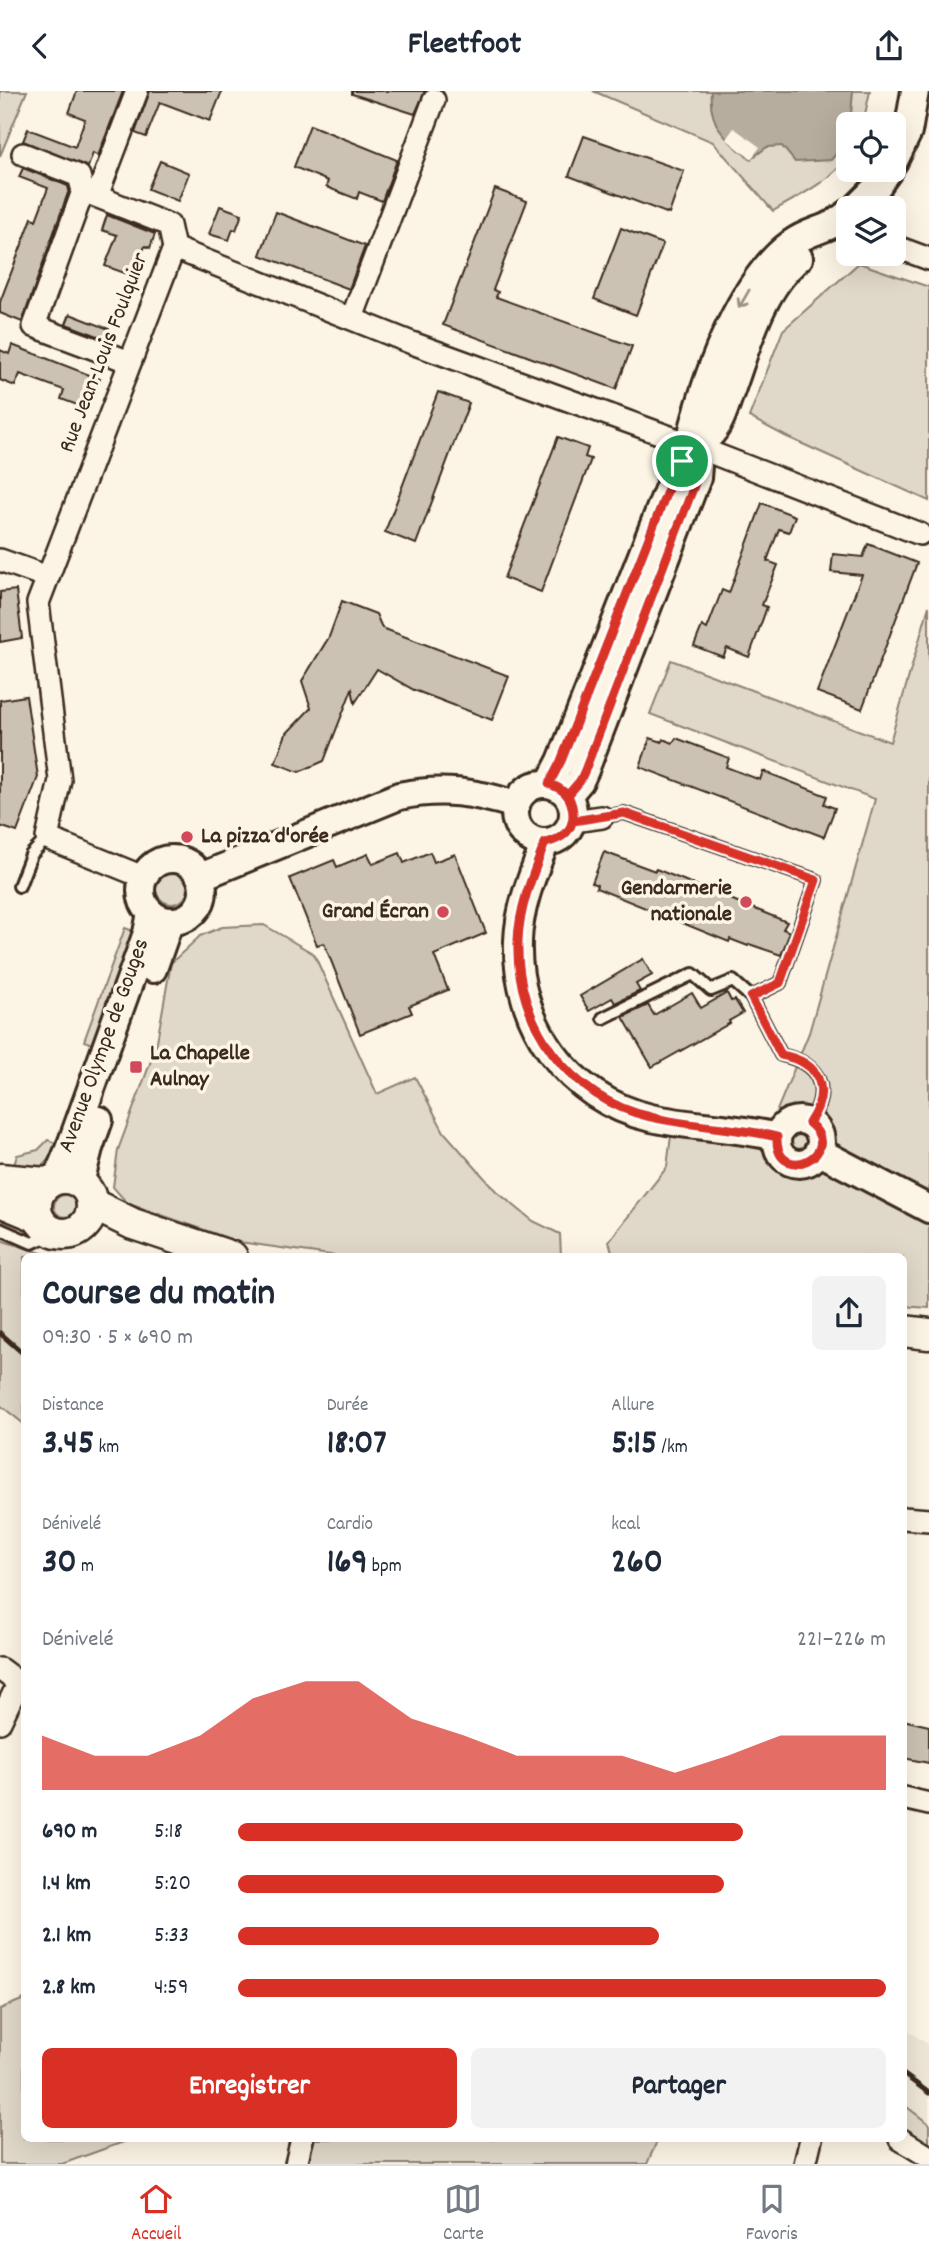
<!DOCTYPE html>
<html lang="fr">
<head>
<meta charset="utf-8">
<style>
	:root { --surface:#fff; --page:#f2f2f3; --text:#1f2937; --muted:#747a83; --line:#e0e1e3; --accent:#d93025 }
	body { margin:0; font-family:Dekko,sans-serif; background:var(--page); color:var(--text); height:100vh; display:flex; flex-direction:column; font-size:26px; white-space:nowrap }
	* { box-sizing:border-box; margin:0 }
	p { font-size:23px; color:var(--muted) }
	.icon { flex:none; width:38px; height:38px; fill:none; stroke:currentColor; stroke-width:2; stroke-linecap:round; stroke-linejoin:round }
	.map { position:relative; flex:1; overflow:hidden }
	.details { position:absolute; left:21px; top:1162px; width:886px; height:889px; display:flex; flex-direction:column; background:var(--surface); border-radius:10px; box-shadow:0 7px 28px #0002 }
	.details>* { flex:none }
	.buttons { position:absolute; left:836px; top:21px; display:grid; gap:14px }
	.buttons a { display:grid; place-items:center; width:70px; height:70px; border-radius:10px; background:var(--surface); box-shadow:0 7px 28px #0002; font-size:35px }
	.pin { position:absolute; display:grid; place-items:center; width:60px; height:60px; color:#fff; margin:-30px; border:4px solid #fff; border-radius:50%; box-shadow:0 2px 7px #0007 }
	.round { display:grid; place-items:center; flex:none; width:74px; height:74px; border-radius:10px; background:var(--page) }
	.headline { display:flex; align-items:center; justify-content:space-between; height:119px; padding:0 21px }
	h1 { font-size:38px; font-weight:700; line-height:52px }
	.stats { display:grid; grid-template-columns:repeat(3,1fr); gap:10px; height:119px; padding:7px 21px }
	.stats div { display:grid; align-content:center }
	.stats b { font-size:35px; font-weight:700 }
	.stats small { font-size:19px; font-weight:400 }
	.stats p { font-size:19px }
	.chart { height:196px; padding:14px 21px }
	.chart p { display:flex; justify-content:space-between }
	.chart svg { width:100%; height:126px; margin-top:7px; fill:var(--accent); opacity:.7 }
	.button { display:flex; gap:14px; margin-top:auto; padding:14px 21px }
	.button a { flex:1; height:80px; border-radius:10px; background:var(--accent); color:#fff; font-size:28px; font-weight:700; line-height:80px; text-align:center }
	.button a+a { background:var(--page); color:var(--text) }
	ul { padding:0 21px; list-style:none; font-size:23px }
	li { display:grid; grid-template-columns:112px 84px 1fr; align-items:center; height:52px }
	li i { height:18px; border-radius:9px; background:var(--accent) }
	header { display:flex; justify-content:space-between; align-items:center; height:91px; padding:0 21px; background:var(--surface); font-size:32px; font-weight:700 }
	.tabs { display:flex; justify-content:space-around; align-items:center; height:98px; border-top:2px solid var(--line); background:var(--surface); font-size:19px; color:var(--muted) }
	.tabs a { display:grid; justify-items:center; gap:4px }
	.tabs .on { color:var(--accent) }
	.map>svg:first-child { display:block }
</style>
</head>
<body>
<header><svg class="icon" aria-label="back" viewBox="0 0 24 24"><path d="M15 5l-7 7 7 7"/></svg>Fleetfoot<svg class="icon" aria-label="share" viewBox="0 0 24 24"><path d="M12 15V3M7 8l5-5 5 5M5 13v7h14v-7"/></svg></header>
<div class="map">
<svg width="929" height="2073" viewBox="0 0 929 2073">
	<rect width="100%" height="100%" fill="#fcf5e5"/>
	<filter id="ink" filterUnits="userSpaceOnUse"><feTurbulence type="fractalNoise" baseFrequency=".0143" numOctaves="2"/><feDisplacementMap in="SourceGraphic" scale="14" xChannelSelector="R" yChannelSelector="G"/><feConvolveMatrix kernelMatrix="1 2 1 2 8 2 1 2 1" color-interpolation-filters="sRGB"/></filter>
	<g filter="url(#ink)">
		<polygon fill="#eee6d6" points="903,1936 929,1954 929,2033 903,2013"/>
		<g fill="#e0d8c8" stroke="#8e8173" stroke-width="2">
			<polygon points="0,0 27,0 0,65"/>
			<path d="M 593,0 L 870,0 L 863,33 L 849,33 C 849,41 851,54 849,62 C 840,85 794,108 773,120 L 713,51 Z"/>
			<polygon points="859,172 929,196 929,410 785,345 749,326 783,239"/>
			<polygon points="929,515 929,1217 903,1215 903,1166 613,1165 609,1150 667,1076 672,1037 764,1051 809,942 875,708 650,623 671,569 890,651"/>
			<circle cx="172" cy="797" r="16"/>
			<polygon points="264,834 314,863 377,1003 415,986 444,1041 496,1100 533,1130 560,1143 561,1165 344,1166 239,1151 127,1112 113,1096 118,1059 156,956 171,872 200,845 222,836"/>
			<polygon points="125,837 139,842 97,955 84,950"/>
			<path d="M 48,1049 L 58,1053 C 46,1076 39,1081 13,1078 L 17,1064 L 38,1059 Z"/>
			<circle cx="65" cy="1115" r="11"/>
			<polygon points="0,1149 51,1165 24,1166 24,1333 0,1314"/>
			<polygon points="24,1908 24,2048 132,2048 62,2073 0,2073 0,1918"/>
			<polygon points="903,2013 929,2033 929,2055 903,2038"/>
			<polygon points="315,2048 658,2048 647,2073 308,2073"/>
		</g>
		<path fill="#b7ad9e" stroke="#85796b" stroke-width="2" d="M 711,0 L 853,0 L 849,47 L 831,69 L 795,71 L 782,55 L 767,56 L 751,68 C 726,49 708,35 711,0 Z"/>
		<polygon fill="#fcf5e5" points="734,37 760,56 751,68 726,48"/>
		<g fill="#ccc2b3" stroke="#3b2a1e" stroke-width="2">
			<polygon points="77,0 123,0 98,65 93,62 88,76 23,50 28,38 75,56 85,28 69,22"/>
			<polygon points="150,0 222,0 210,30 160,11 146,46 135,42"/>
			<polygon points="352,0 425,0 415,23 352,3"/>
			<polygon points="310,34 397,69 382,110 359,101 357,108 326,96 328,90 294,76"/>
			<polygon points="584,45 684,80 669,123 569,85"/>
			<polygon points="160,70 189,82 178,110 148,98"/>
			<polygon points="23,77 68,95 69,99 22,231 0,222 0,211 32,127 36,129 48,97 19,86"/>
			<polygon points="495,98 527,110 493,199 498,201 496,206 632,255 616,298 443,234"/>
			<polygon points="220,115 242,123 236,139 233,138 229,149 209,143"/>
			<polygon points="276,121 365,155 349,198 260,164"/>
			<polygon points="107,124 155,143 150,157 145,155 133,185 105,175 117,144 102,139"/>
			<polygon points="621,137 663,153 636,224 594,208"/>
			<polygon points="70,223 109,238 106,248 66,233"/>
			<polygon points="12,254 100,288 88,318 61,308 64,299 20,283 15,295 0,289 0,259 9,263"/>
			<polygon points="438,301 469,312 416,453 385,441"/>
			<polygon points="558,346 588,357 585,366 591,368 541,501 504,487"/>
			<polygon points="762,412 795,425 789,441 779,438 767,470 778,474 762,514 767,516 749,566 727,557 723,566 694,555 702,535 707,538 722,499 729,502"/>
			<polygon points="868,453 917,472 862,618 817,601 862,484 831,481 833,463 863,466"/>
			<polygon points="16,499 22,547 0,551 0,501"/>
			<polygon points="342,510 376,523 382,537 509,585 492,629 414,599 377,578 355,612 352,598 324,670 299,681 275,672 286,643 311,617 302,590 329,546"/>
			<polygon points="26,605 38,686 17,741 0,735 0,609"/>
			<polygon points="650,647 662,651 663,648 673,652 676,647 729,667 726,676 760,689 763,680 827,705 824,713 835,717 824,746 640,676"/>
			<polygon points="430,761 434,771 455,763 486,842 434,864 448,899 409,915 412,922 360,943 324,852 317,854 290,787 334,769 337,776 368,763 373,773 400,762 404,772"/>
			<polygon points="604,761 655,780 656,778 787,831 783,838 790,841 781,864 749,853 748,855 730,848 729,851 596,797 597,794 592,792"/>
			<polygon points="643,868 652,884 636,893 640,900 615,912 612,907 589,920 580,905"/>
			<polygon points="692,902 701,917 727,902 731,910 735,909 743,922 729,930 730,932 652,976 623,926 648,914 654,924"/>
			<polygon points="903,1629 929,1635 929,1672 903,1667"/>
		</g>
		<g fill="none" stroke-linecap="round" stroke-linejoin="round">
			<g stroke="#3b2a1e" stroke-width="16">
				<g id="service">
					<polyline points="602,726 624,722 816,789 780,892 751,906"/>
					<polyline points="19,795 31,764 47,747"/>
					<path d="M 603,927 L 693,883 L 711,899 L 733,890 L 751,906 L 781,964 C 820,972 832,998 809,1032"/>
					<polyline points="0,1138 32,1152 54,1142"/>
				</g>
			</g>
			<g stroke="#3b2a1e" stroke-width="26">
				<g id="minor">
					<polyline points="23,63 79,85 83,100 169,134 174,157"/>
					<polyline points="83,100 34,235 130,271"/>
					<polyline points="97,105 137,0"/>
					<polyline points="894,155 929,168"/>
					<polyline points="352,227 434,9"/>
					<polyline points="712,362 920,443"/>
					<polyline points="0,469 48,486"/>
					<polyline points="573,730 602,726"/>
					<polyline points="143,786 47,747 60,689 38,512 174,157 412,252 678,349"/>
					<polyline points="903,1427 929,1429"/>
					<polyline points="0,1578 24,1596"/>
					<polyline points="0,1631 19,1591"/>
					<polyline points="903,1707 929,1713"/>
					<polyline points="900,2048 929,2066"/>
					<polyline points="296,2073 302,2048"/>
					<polyline points="805,2073 811,2048"/>
				</g>
			</g>
			<g stroke="#3b2a1e" stroke-width="32">
				<g id="tertiary">
					<polyline points="894,70 908,41 915,0"/>
					<polyline points="856,117 876,97 889,79"/>
					<path d="M 693,338 C 709,278 740,190 792,152 C 804,143 818,140 831,134 C 837,131 843,126 849,122"/>
					<path d="M 709,345 C 720,335 725,316 730,302 C 747,256 760,199 799,167"/>
					<circle cx="544" cy="722" r="29"/>
					<polyline points="549,693 561,670 670,393 682,370"/>
					<polyline points="568,704 580,690 585,679 697,387 698,374"/>
					<path d="M 545,752 C 533,783 519,816 518,850 C 515,932 568,1008 651,1027 C 692,1036 736,1036 777,1046"/>
					<circle cx="172" cy="799" r="31"/>
					<path d="M 200,786 L 399,705 C 442,696 474,701 516,714"/>
					<polyline points="153,878 170,830"/>
					<circle cx="799" cy="1051" r="22"/>
					<polyline points="818,1060 929,1118"/>
					<polyline points="57,1087 72,1051 147,842 151,822"/>
					<polyline points="80,1092 89,1057 99,1029"/>
				</g>
			</g>
			<g stroke="#3b2a1e" stroke-width="35">
				<g id="secondary">
					<circle cx="64" cy="1115" r="28"/>
					<polyline points="0,1088 46,1092"/>
					<polyline points="0,1110 36,1125"/>
					<polyline points="92,1113 133,1133 232,1166"/>
					<polyline points="903,1240 929,1243"/>
				</g>
			</g>
			<use href="#service" stroke="#fcf5e5" stroke-width="10"/>
			<use href="#minor" stroke="#fcf5e5" stroke-width="21"/>
			<use href="#tertiary" stroke="#fcf5e5" stroke-width="26"/>
			<use href="#secondary" stroke="#fcf5e5" stroke-width="30"/>
			<g stroke="#3b2a1e" stroke-width="5">
				<polyline points="0,1242 24,1263"/>
				<polyline points="903,1983 929,2002"/>
			</g>
		</g>
		<defs><path id="oneway-shaft" d="M-6 0H5M1.5-3L5.5 0L1.5 3" fill="none" stroke-width="1.6" stroke-linecap="round" stroke-linejoin="round" transform="scale(1.75)"/></defs>
		<use stroke="#9c9082" href="#oneway-shaft" transform="translate(744 208) rotate(120)"/>
	</g>
	<g fill="none" stroke-linecap="round" stroke-linejoin="round" filter="url(#ink)">
		<g stroke="#fff" stroke-width="14">
			<path id="route" d="M 682,370 L 698,374 L 697,387 L 585,679 L 580,690 L 568,704 C 579,729 572,746 545,752 C 533,783 519,816 518,850 C 515,932 569,1008 651,1026 C 692,1036 736,1036 777,1046 C 775,1097 848,1063 809,1032 C 832,998 820,971 781,964 L 751,906 L 780,892 L 816,789 L 624,722 L 573,730 C 574,710 568,699 549,693 L 561,670 L 670,393 L 682,370"/>
		</g>
		<use href="#route" stroke="#d93025" stroke-width="9"/>
	</g>
	<g fill="#d1495b" stroke="#fcf5e5" stroke-width="2.5">
		<circle cx="187" cy="746" r="7"/>
		<circle cx="746" cy="811" r="7"/>
		<circle cx="443" cy="821" r="7"/>
		<rect x="129" y="969" width="14" height="14" rx="3.5"/>
	</g>
	<g text-anchor="middle" dominant-baseline="central" stroke-width="7" stroke-linejoin="round" paint-order="stroke">
		<g font-size="23" fill="#3b2a1e" stroke="#fcf5e5">
			<text transform="translate(105 262) rotate(-69)">Rue Jean-Louis Foulquier</text>
			<text transform="translate(105 955) rotate(-70)">Avenue Olympe de Gouges</text>
		</g>
		<g font-size="23" font-weight="bold" fill="#3b2a1e" stroke="#fcf5e5" text-anchor="start">
			<text x="201" y="746">La pizza d'orée</text>
			<text x="732" y="798" text-anchor="end">Gendarmerie<tspan x="732" dy="26">nationale</tspan></text>
			<text x="429" y="821" text-anchor="end">Grand Écran</text>
			<text x="150" y="963">La Chapelle<tspan x="150" dy="26">Aulnay</tspan></text>
		</g>
	</g>
</svg>
<div class="buttons">
<a><svg class="icon" aria-label="locate" viewBox="0 0 24 24"><circle cx="12" cy="12" r="6"/><path d="M12 2v4M12 18v4M2 12h4M18 12h4"/></svg></a>
<a><svg class="icon" aria-label="layers" viewBox="0 0 24 24"><path d="M12 4l9 5-9 5-9-5zM3 14l9 5 9-5"/></svg></a>
</div>
<div class="pin" style="left:682px;top:370px;background:#1e9e55"><svg class="icon" aria-label="arrive" viewBox="0 0 24 24"><path d="M6 21V4h12l-3 4 3 4H6"/></svg></div>
<section class="details">
<div class="headline"><div><h1>Course du matin</h1><p>09:30 · 5 × 690 m</p></div><a class="round"><svg class="icon" aria-label="share" viewBox="0 0 24 24"><path d="M12 15V3M7 8l5-5 5 5M5 13v7h14v-7"/></svg></a></div>
<div class="stats">
<div><p>Distance</p><b>3.45<small> km</small></b></div>
<div><p>Durée</p><b>18:07</b></div>
<div><p>Allure</p><b>5:15<small> /km</small></b></div>
</div>
<div class="stats">
<div><p>Dénivelé</p><b>30<small> m</small></b></div>
<div><p>Cardio</p><b>169<small> bpm</small></b></div>
<div><p>kcal</p><b>260</b></div>
</div>
<div class="chart"><p><span>Dénivelé</span>221–226 m</p>
<svg viewBox="0 0 160 44" preserveAspectRatio="none"><path d="M0 44V25L10 32L20 32L30 25L40 12L50 6L60 6L70 19L80 25L90 32L100 32L110 32L120 38L130 32L140 25L150 25L160 25V44z"/></svg>
</div>
<ul>
<li><b>690 m</b>5:18<i style="width:78%"></i></li>
<li><b>1.4 km</b>5:20<i style="width:75%"></i></li>
<li><b>2.1 km</b>5:33<i style="width:65%"></i></li>
<li><b>2.8 km</b>4:59<i style="width:100%"></i></li>
</ul>
<div class="button"><a>Enregistrer</a><a>Partager</a></div>
</section>
</div>
<nav class="tabs">
<a class="on"><svg class="icon" aria-label="home" viewBox="0 0 24 24"><path d="M3 11l9-7 9 7M6 9v11h12V9"/></svg>Accueil</a>
<a><svg class="icon" aria-label="map" viewBox="0 0 24 24"><path d="M3 6l6-2 6 2 6-2v14l-6 2-6-2-6 2zM9 4v14M15 6v14"/></svg>Carte</a>
<a><svg class="icon" aria-label="saved" viewBox="0 0 24 24"><path d="M7 4h10v16l-5-4-5 4z"/></svg>Favoris</a>
</nav>
</body>
</html>
